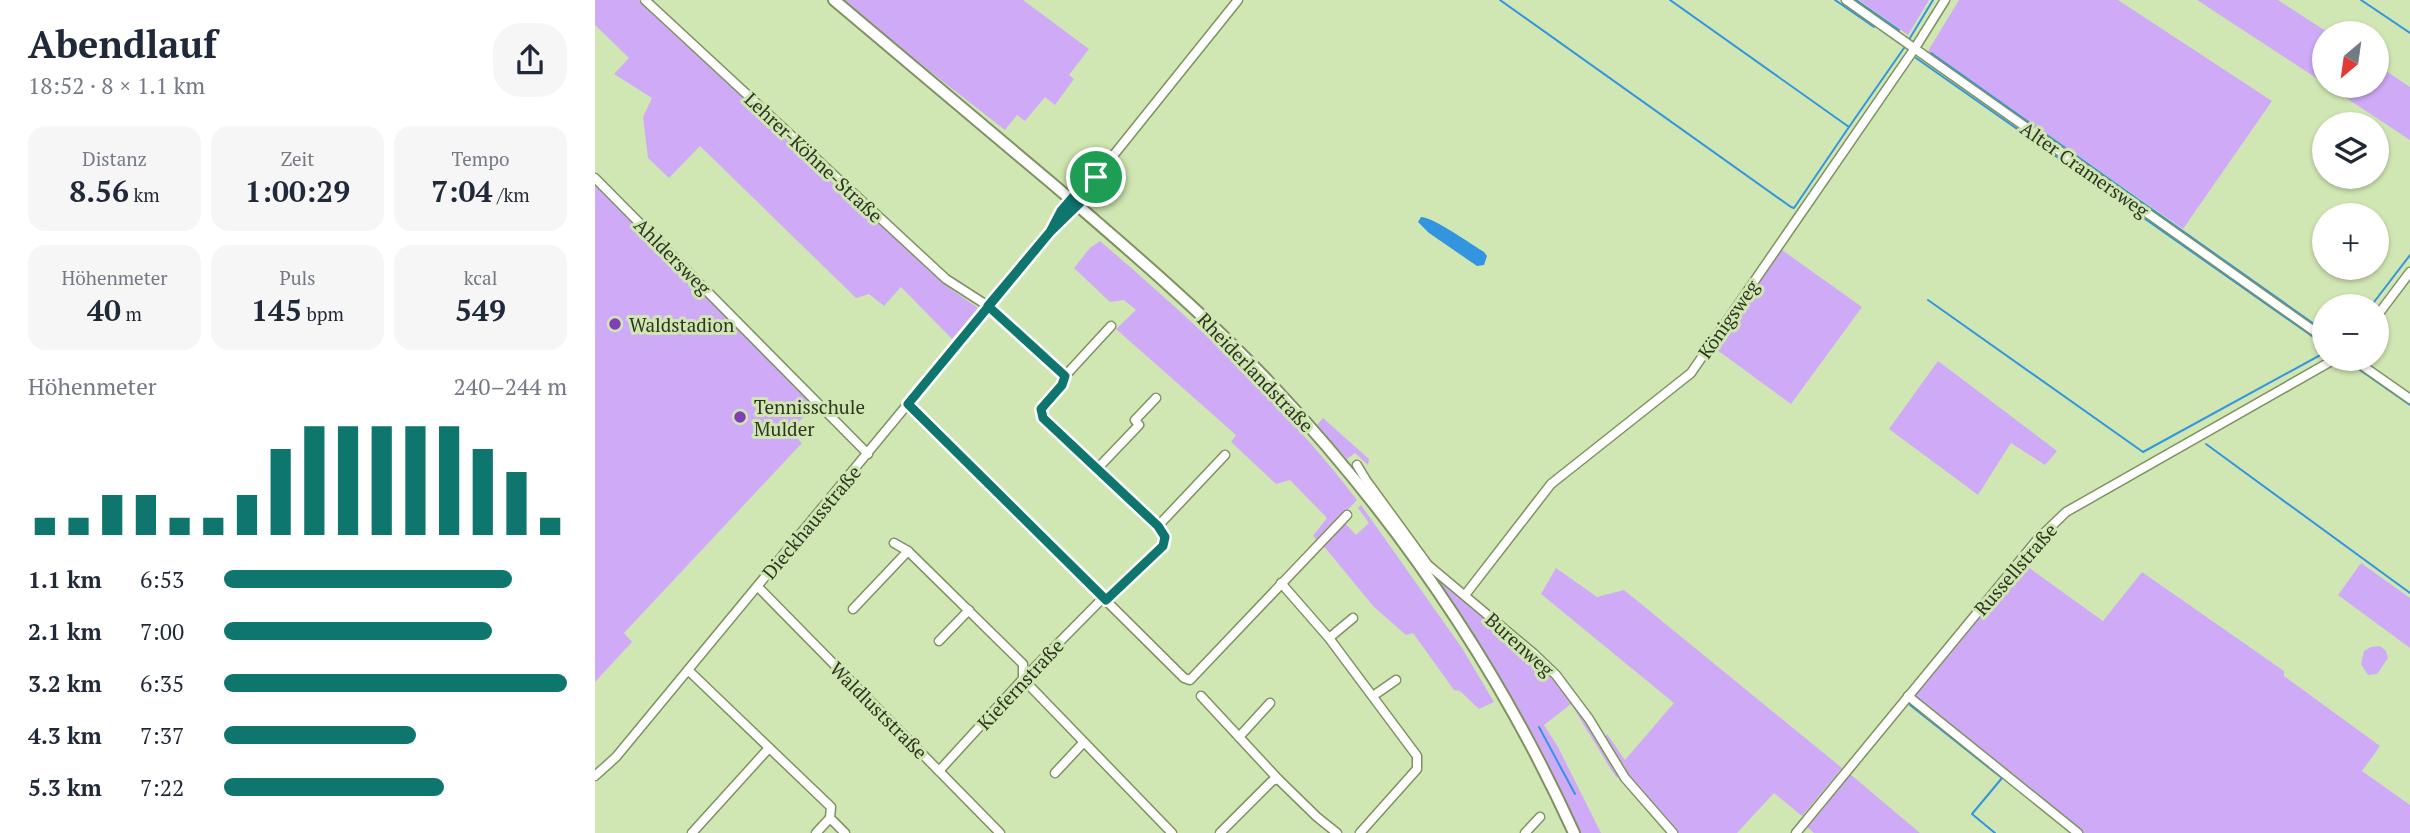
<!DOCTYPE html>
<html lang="de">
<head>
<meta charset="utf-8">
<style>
	:root { --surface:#fff; --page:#f6f6f7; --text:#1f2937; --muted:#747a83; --accent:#0f766e }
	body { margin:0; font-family:"PT Serif",serif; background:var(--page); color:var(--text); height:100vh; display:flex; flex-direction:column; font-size:26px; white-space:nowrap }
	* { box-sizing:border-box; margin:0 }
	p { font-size:23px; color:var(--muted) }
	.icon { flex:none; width:38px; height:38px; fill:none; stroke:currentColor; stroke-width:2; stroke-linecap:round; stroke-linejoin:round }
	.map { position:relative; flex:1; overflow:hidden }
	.side { display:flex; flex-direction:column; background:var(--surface); width:595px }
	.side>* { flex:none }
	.needle { width:46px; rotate:209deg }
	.tools { position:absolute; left:1717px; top:21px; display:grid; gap:14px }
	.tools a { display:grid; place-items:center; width:77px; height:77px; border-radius:50%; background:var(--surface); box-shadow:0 2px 5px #0004; font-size:35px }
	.pin { position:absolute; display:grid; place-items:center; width:60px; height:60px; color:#fff; margin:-30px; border:4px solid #fff; border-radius:50%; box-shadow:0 2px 7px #0007 }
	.round { display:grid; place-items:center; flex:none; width:74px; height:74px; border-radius:28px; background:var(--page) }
	.headline { display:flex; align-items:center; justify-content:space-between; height:119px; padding:0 28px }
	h1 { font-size:38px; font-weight:600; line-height:52px }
	.stats { display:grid; grid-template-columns:repeat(3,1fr); gap:10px; height:119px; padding:7px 28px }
	.stats div { display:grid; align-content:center; border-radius:18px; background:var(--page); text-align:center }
	.stats b { font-size:30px; font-weight:600 }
	.stats small { font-size:19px; font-weight:400 }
	.stats p { font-size:19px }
	.chart { height:196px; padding:14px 28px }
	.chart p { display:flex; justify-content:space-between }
	.chart svg { width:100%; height:126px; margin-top:7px; stroke:var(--accent); stroke-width:6 }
	ul { padding:0 28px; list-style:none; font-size:23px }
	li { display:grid; grid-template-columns:112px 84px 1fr; align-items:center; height:52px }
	li i { height:18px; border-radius:9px; background:var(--accent) }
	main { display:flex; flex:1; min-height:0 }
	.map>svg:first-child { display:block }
</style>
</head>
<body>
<main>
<section class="side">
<div class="headline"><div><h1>Abendlauf</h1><p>18:52 · 8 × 1.1 km</p></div><a class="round"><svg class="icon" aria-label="share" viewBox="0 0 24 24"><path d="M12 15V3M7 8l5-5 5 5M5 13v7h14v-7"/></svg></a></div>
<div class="stats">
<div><p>Distanz</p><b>8.56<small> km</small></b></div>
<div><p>Zeit</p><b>1:00:29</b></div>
<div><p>Tempo</p><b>7:04<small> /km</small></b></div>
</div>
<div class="stats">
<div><p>Höhenmeter</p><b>40<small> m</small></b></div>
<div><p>Puls</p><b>145<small> bpm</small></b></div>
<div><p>kcal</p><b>549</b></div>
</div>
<div class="chart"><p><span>Höhenmeter</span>240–244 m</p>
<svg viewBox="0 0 160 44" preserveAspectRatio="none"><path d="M5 44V38M15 44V38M25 44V30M35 44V30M45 44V38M55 44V38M65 44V30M75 44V14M85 44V6M95 44V6M105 44V6M115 44V6M125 44V6M135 44V14M145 44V22M155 44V38"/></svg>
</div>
<ul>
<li><b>1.1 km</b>6:53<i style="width:84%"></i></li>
<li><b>2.1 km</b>7:00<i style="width:78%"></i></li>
<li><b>3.2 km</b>6:35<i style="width:100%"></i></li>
<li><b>4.3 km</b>7:37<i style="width:56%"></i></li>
<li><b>5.3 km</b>7:22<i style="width:64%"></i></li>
</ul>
</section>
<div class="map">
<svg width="1815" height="833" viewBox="0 0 1815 833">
	<rect width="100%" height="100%" fill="#d1e7b3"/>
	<g fill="#cfabf7">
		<polygon points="0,0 43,0 350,285 383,308 357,339 306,287 289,306 274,294 261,298 105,146 74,178 53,158 48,117 57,98 19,74 34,58 0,25"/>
		<polygon points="248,0 428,0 494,49 474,75 479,79 460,105 450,97 430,121 422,115 410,130 323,62"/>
		<polygon points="1264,0 1334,0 1313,35"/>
		<polygon points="1364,0 1523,0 1677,101 1588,229 1333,51"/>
		<polygon points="1602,0 1683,0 1734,33 1729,33 1729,83"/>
		<polygon points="1782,65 1815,87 1815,140 1733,86 1782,86"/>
		<polygon points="0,185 220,405 195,431 207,443 29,633 37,642 0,682"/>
		<path d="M 505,241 C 597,320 688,403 762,500 L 723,541 L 718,536 L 732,518 L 695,480 L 681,484 L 636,442 L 641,435 L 521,329 L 541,310 L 529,300 L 515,302 L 479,268 L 495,248 Z"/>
		<polygon points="1187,250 1267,307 1196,404 1118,347"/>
		<polygon points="1343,361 1462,451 1450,465 1416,443 1383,495 1294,429"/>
		<polygon points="728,418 774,459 773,465 760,453 752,459 722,425"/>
		<polygon points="742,452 834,569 939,657 971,689 1024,774 1022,778 1017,771 976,704 949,725 963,747 1006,833 984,833 922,712"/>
		<polygon points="766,505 867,648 899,702 884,709 865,691 859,690 818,633 811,635 779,607 727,544 748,521 761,535 774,523 763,508"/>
		<polygon points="1426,562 1508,621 1547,572 1689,671 1689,676 1785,746 1767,771 1815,805 1815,833 1488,833 1319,696"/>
		<polygon points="1766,563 1815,598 1815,648 1743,595"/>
		<polygon points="961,568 1002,597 1029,590 1247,768 1207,816 1179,793 1142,833 1081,833 1027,768 1009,740 1012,734 1030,760 1079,703 946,594"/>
		<polygon points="1785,646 1791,651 1793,658 1782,674 1773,675 1766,664 1769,651 1776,647"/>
		<polygon points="1255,774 1325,833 1219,833 1212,827"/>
	</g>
	<path fill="#3395df" d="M 826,217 C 838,217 876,244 889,252 L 892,256 L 889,265 L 882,266 L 834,233 L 823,222 Z"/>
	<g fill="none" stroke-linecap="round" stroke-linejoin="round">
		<g stroke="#3395df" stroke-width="2">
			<polyline points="905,0 1196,207 1199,208 1254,127"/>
			<polyline points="1075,0 1254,127 1309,48"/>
			<polyline points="1240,0 1279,27"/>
			<polyline points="1261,0 1304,30"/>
			<polyline points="1766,0 1815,33"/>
			<polyline points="1315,38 1338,0"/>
			<polyline points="1336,53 1729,331"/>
			<polyline points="1321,58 1724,341"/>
			<polyline points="1333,300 1548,452 1729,353"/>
			<polyline points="1776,306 1815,255"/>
			<polyline points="1752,361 1815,405"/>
			<polyline points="1611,444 1815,593"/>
			<polyline points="1315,705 1407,778 1377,814 1400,833"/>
			<polyline points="944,727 980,794"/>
		</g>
		<g stroke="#7e9261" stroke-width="11">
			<g id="minor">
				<polyline points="50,0 351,279 393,306 470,376 467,385 446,409 448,418 563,526 570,537 568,546 511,600"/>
				<polyline points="1251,0 1729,338"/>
				<polyline points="0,178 273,454"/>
				<path d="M 458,226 C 468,205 483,191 501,177 L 643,0"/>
				<polyline points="1782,316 1815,272"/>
				<polyline points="1758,359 1815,399"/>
				<polyline points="470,376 516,326"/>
				<polyline points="313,404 589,678 595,680 752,515"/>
				<polyline points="762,465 771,480 833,565 938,653 961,675 994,719 1030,778 1078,833"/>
				<polyline points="502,469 544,425 540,420 561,398"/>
				<polyline points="563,526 630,455"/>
				<polyline points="299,543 313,551 428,664 428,679 577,833"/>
				<polyline points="686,583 734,638 822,756 822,769 765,833"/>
				<polyline points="163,587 405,833"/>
				<polyline points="870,595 956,484 1096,373 1320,48 1350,0"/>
				<polyline points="258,609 313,551"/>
				<polyline points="734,638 758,618"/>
				<polyline points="344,641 374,610"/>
				<polyline points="93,670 236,807 235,818 250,833"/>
				<polyline points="606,696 683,779 722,817 742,833"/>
				<polyline points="778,696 801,680"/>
				<polyline points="1313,696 1483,833"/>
				<polyline points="644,737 675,703"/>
				<polyline points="344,771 428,679 508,598"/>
				<polyline points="460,773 488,743"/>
				<polyline points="0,776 21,757 455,232 492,196 501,177"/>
				<polyline points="97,833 174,748"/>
				<polyline points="221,833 235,818"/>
				<polyline points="625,833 677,781 683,779"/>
				<polyline points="930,833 945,817"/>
				<polyline points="1201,833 1442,540 1471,512 1740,359"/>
			</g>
		</g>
		<g stroke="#7e9261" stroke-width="14">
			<path id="secondary" d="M 239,0 C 312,62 386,124 460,186 C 533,249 606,311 673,381 C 799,514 903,666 979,833"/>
		</g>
		<use href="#minor" stroke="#fff" stroke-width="8"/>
		<use href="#secondary" stroke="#fff" stroke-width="10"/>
	</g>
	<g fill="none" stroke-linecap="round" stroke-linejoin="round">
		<g stroke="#fff" stroke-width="14">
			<polyline id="route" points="501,177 492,196 455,232 313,404 511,600 568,546 570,537 563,526 448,418 446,409 467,385 470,376 393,306 455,232 466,211 485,189 501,177"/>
		</g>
		<use href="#route" stroke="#0f766e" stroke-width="9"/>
	</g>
	<g fill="#8040b5" stroke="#d1e7b3" stroke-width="2.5">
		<circle cx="20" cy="324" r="7"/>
		<circle cx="145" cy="417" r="7"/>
	</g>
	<g text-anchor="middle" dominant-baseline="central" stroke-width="6" stroke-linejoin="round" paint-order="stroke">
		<g font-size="19" fill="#2e3622" stroke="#d1e7b3">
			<text transform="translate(219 157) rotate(43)">Lehrer-Köhne-Straße</text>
			<text transform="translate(1490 169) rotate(35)">Alter Cramersweg</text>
			<text transform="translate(78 256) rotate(45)">Ahldersweg</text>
			<text transform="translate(1133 319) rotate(-55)">Königsweg</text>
			<text transform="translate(661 372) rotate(46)">Rheiderlandstraße</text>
			<text transform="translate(216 522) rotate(-50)">Dieckhausstraße</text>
			<text transform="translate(1420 569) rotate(-49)">Russellstraße</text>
			<text transform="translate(925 644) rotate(42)">Burenweg</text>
			<text transform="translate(425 684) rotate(-47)">Kiefernstraße</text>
			<text transform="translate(284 710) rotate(45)">Waldluststraße</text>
		</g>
		<g font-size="19" fill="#2e3622" stroke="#d1e7b3" text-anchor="start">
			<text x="34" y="324">Waldstadion</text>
			<text x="159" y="406">Tennisschule<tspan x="159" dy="22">Mulder</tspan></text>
		</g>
	</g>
</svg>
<div class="tools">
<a><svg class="needle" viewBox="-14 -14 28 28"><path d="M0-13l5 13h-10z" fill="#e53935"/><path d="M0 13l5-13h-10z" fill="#747a83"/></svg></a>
<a><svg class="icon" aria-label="layers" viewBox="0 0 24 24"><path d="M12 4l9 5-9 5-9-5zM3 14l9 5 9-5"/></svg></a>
<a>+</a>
<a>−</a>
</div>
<div class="pin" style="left:501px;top:177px;background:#1e9e55"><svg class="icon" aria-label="arrive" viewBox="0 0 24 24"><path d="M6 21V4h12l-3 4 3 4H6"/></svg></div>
</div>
</main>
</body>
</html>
